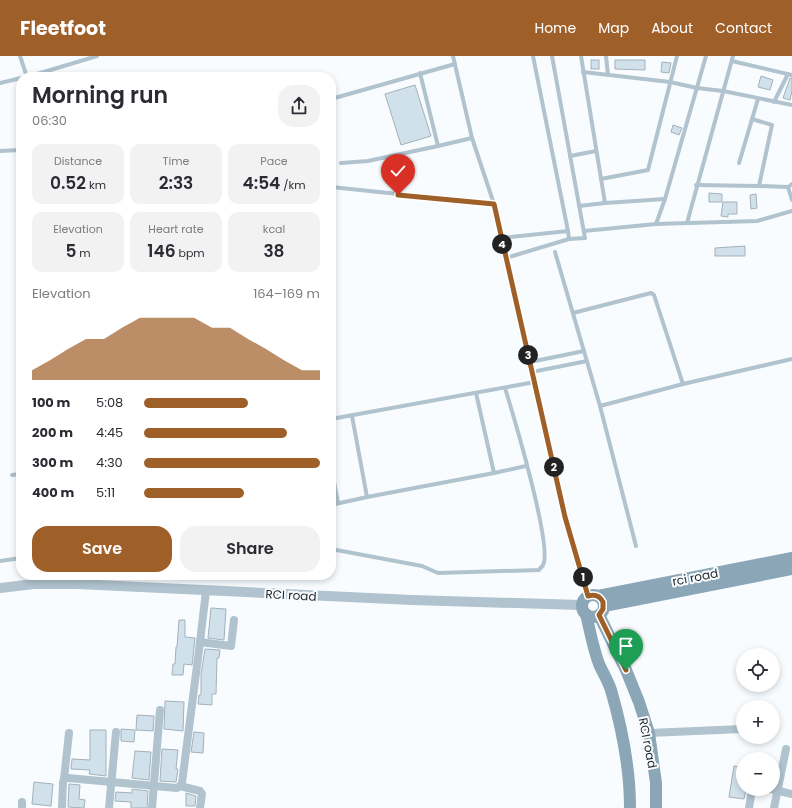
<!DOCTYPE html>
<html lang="en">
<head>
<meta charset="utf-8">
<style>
	:root { --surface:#fff; --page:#f2f2f3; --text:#2b2b33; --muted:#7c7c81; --accent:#9f5f28 }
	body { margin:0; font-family:Poppins,sans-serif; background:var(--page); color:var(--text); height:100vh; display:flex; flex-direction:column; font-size:15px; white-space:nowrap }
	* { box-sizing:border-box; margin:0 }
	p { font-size:13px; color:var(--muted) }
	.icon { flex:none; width:22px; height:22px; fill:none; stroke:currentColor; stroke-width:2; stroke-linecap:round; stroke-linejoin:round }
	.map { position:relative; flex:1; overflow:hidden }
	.sheet { position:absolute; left:16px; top:16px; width:320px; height:508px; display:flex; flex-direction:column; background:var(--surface); border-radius:16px; box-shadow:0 2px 6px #0003 }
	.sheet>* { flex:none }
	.tools { position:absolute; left:736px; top:592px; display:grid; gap:8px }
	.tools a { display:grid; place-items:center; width:44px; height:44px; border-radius:50%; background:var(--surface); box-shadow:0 2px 6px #0003; font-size:20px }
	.pin { position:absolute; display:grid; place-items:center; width:34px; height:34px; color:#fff; margin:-41px -17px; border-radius:50% 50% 50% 0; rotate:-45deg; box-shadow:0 0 4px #0007 }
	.pin .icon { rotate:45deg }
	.km { position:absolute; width:20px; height:20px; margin:-10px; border-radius:50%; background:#222; color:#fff; font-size:11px; line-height:20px; text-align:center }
	.round { display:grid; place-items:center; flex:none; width:42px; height:42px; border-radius:16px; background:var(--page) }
	.overview { display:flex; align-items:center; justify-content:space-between; height:68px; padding:0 16px }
	h1 { font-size:22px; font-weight:600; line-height:30px }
	.stats { display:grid; grid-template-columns:repeat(3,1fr); gap:6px; height:68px; padding:4px 16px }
	.stats div { display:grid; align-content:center; border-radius:10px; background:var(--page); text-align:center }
	.stats b { font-size:17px; font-weight:600 }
	.stats small { font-size:11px; font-weight:400 }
	.stats p { font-size:11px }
	.chart { height:112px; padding:8px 16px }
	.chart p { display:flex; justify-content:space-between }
	.chart svg { width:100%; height:72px; margin-top:4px; fill:var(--accent); opacity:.7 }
	.primary-button { display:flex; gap:8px; margin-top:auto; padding:8px 16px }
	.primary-button a { flex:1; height:46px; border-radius:16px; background:var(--accent); color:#fff; font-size:16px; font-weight:600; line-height:46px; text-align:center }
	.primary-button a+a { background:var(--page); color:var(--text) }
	ul { padding:0 16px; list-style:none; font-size:13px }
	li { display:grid; grid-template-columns:64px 48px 1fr; align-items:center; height:30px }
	li i { height:10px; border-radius:5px; background:var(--accent) }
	header { display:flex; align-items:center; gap:24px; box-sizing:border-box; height:56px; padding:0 20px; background:var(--accent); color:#fff }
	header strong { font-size:19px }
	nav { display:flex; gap:22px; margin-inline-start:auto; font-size:14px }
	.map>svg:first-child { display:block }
</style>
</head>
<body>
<header>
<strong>Fleetfoot</strong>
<nav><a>Home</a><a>Map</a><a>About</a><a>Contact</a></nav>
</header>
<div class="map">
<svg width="792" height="752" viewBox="0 0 792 752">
	<rect width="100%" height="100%" fill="#f9fcfe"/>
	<g fill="#d1e1eb" stroke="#a2b1ba">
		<rect x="591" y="4" width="8" height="9"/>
		<polygon points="615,4 645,4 645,14 615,13"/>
		<polygon points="662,6 671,7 669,17 661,16"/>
		<polygon points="761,20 773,24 770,34 758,31"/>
		<polygon points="790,22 792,22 792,35 790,44 783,42"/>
		<polygon points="415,29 431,80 401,89 385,38"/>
		<polygon points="673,69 682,72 679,79 671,76"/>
		<polygon points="709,137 722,138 722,146 709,146"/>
		<polygon points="756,138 757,152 751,153 750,139"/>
		<polygon points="723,146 737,146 737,158 728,158 728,161 721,160"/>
		<polygon points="745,190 745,200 715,200 715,192"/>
		<polygon points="211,552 226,553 224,584 208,582"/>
		<polygon points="179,564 185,564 185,581 195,582 192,609 184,608 183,619 172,619 173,608 175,608 176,591 177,591"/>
		<polygon points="205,593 220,594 219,602 217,602 216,638 212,638 212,649 198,648 199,639 201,639 201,618"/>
		<polygon points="165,645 184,646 183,675 164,673"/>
		<polygon points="137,659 154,660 153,675 136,674"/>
		<polygon points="121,673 135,674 134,686 121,685"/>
		<polygon points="90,674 106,674 106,720 89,718 90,714 71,713 72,703 90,704"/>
		<polygon points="194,676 204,677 203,697 191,696"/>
		<polygon points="162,693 178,694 176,713 178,713 176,726 160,725"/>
		<polygon points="135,695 151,696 149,724 132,722"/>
		<polygon points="734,710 743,711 743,733 746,733 744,743 729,741"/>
		<polygon points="34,726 53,728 51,750 32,748"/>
		<polygon points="69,728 80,729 79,743 85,744 84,752 68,751"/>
		<polygon points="132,733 148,735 147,752 131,752 131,746 115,745 116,736 132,737"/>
		<polygon points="186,737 196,740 195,750 186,750"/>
	</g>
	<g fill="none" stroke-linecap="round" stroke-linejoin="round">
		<g stroke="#b0c3ce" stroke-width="4">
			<polyline points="20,0 27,21"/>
			<polyline points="453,0 472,82 494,148 565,461 588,540"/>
			<polyline points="552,0 585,182 569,183 568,175"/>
			<polyline points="581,0 605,147"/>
			<polyline points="606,0 608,19"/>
			<polyline points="732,5 792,19"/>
			<polyline points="583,16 670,26 697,32 723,35 792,49"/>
			<polyline points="420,17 438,90 472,82"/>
			<polyline points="27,21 97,0"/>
			<polyline points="0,27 21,22"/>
			<polyline points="331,43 455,8"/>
			<polyline points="774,46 788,18"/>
			<polyline points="752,63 772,69 759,130 788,131"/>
			<polyline points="0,95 21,94"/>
			<polyline points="570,100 596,95"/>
			<polyline points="341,107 368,105 438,90"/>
			<polyline points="739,107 758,43"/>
			<polyline points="601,123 648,114 677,0"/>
			<polyline points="792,128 788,131 792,144"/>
			<polyline points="696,129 759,130"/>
			<polyline points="331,131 494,148"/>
			<polyline points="579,150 605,147 665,143"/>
			<polyline points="687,167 733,0"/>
			<polyline points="656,168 665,143 706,0"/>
			<polyline points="584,175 656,168 757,165 792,155"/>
			<polyline points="501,182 568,175 533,0"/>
			<polyline points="555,196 600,350 683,328 792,303"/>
			<polyline points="506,202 569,183"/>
			<polyline points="573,257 651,237 654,239 683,328"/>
			<polyline points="530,306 584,295"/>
			<polyline points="532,316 587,305"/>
			<polyline points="600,350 636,490"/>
			<polyline points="352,360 367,441 494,417 476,337"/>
			<polyline points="331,363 535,326"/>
			<polyline points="331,410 338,447"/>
			<polyline points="494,417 526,410"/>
			<polyline points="12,419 21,418"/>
			<polyline points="331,449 367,441"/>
			<path d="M 331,493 L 422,510 L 438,517 L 539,514 C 540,512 542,511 543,509 C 553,491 513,358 505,332"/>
			<polyline points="0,505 21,502"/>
		</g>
		<g stroke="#b0c3ce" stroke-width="8">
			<polyline points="200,586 231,590 234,564"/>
			<polyline points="649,677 742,673"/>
			<polyline points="64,723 69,677"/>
			<polyline points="180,730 200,735 202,738 200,752"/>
			<polyline points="771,733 792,738"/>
			<polyline points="22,752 22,746"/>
			<polyline points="62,752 63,726 64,723 68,722 177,732 180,730 182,727 200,586 206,535"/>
			<polyline points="109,752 116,676"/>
			<polyline points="152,752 160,654"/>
			<polyline points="749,752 752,733"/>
			<polyline points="774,752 786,693"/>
		</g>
		<polyline stroke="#b0c3ce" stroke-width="10" points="0,532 34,528 77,528 412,544 581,549"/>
		<g stroke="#8ba7b7" stroke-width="12">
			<circle cx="593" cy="550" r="11"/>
			<polyline points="598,540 792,502"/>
			<polyline points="604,550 792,513"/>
			<path d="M 586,558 C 590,575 593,592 599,608 C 603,617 608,625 611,634 C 622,672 630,712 630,752"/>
			<polyline points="599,559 626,614 639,646 649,677 656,727 656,752"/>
		</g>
	</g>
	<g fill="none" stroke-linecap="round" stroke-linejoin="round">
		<g stroke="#fff" stroke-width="8">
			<path id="route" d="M 398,139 L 494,148 L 565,461 L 588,540 C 595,538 600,540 603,546 L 603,553 L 599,559 L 626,614"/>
		</g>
		<use href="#route" stroke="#9f5f28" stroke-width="5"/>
	</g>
	<g text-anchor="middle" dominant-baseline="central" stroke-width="4" stroke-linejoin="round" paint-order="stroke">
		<g font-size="12" fill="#1e2428" stroke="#f9fcfe">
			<text transform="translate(695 521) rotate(-11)">rci road</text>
			<text transform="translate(291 539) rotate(3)">RCI road</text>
			<text transform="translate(648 687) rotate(79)">RCI road</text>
		</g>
	</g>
</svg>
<div class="tools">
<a><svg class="icon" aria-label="locate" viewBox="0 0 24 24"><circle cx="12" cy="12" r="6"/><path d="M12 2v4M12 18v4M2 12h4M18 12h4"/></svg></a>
<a>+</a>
<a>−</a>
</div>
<div class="pin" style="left:626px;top:614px;background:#1e9e55"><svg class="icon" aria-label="arrive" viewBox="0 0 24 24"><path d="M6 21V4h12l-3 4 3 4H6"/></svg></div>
<div class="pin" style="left:398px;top:139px;background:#d93025"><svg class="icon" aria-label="check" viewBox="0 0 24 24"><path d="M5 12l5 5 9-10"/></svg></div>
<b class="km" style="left:583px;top:521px">1</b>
<b class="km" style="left:554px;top:411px">2</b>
<b class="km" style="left:528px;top:299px">3</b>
<b class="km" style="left:502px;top:188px">4</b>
<section class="sheet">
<div class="overview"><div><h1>Morning run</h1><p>06:30</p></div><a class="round"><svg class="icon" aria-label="share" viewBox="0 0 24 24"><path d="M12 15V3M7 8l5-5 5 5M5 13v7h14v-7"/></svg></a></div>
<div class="stats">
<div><p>Distance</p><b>0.52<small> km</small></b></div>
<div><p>Time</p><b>2:33</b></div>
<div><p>Pace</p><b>4:54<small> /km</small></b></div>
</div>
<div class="stats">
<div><p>Elevation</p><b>5<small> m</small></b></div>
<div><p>Heart rate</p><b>146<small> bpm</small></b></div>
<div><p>kcal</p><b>38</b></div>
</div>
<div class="chart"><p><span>Elevation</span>164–169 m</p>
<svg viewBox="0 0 160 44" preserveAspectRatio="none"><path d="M0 44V38L10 32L20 25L30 19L40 19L50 12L60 6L70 6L80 6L90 6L100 12L110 12L120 19L130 25L140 32L150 38L160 38V44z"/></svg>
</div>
<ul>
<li><b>100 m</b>5:08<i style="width:59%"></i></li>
<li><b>200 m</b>4:45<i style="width:81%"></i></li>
<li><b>300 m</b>4:30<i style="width:100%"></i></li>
<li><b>400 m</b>5:11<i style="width:57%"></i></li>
</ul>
<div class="primary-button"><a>Save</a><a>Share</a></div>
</section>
</div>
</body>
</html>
